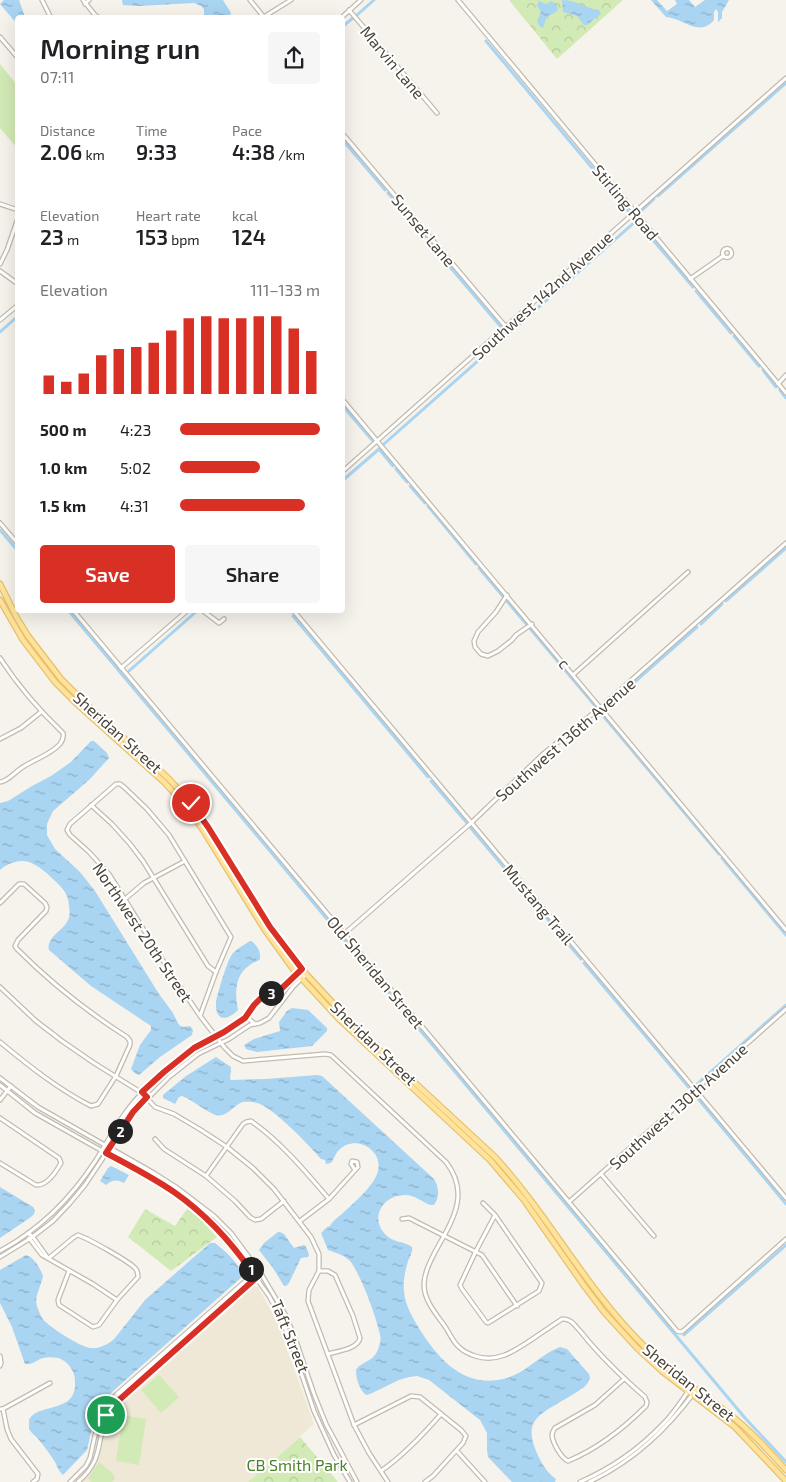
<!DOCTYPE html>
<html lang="en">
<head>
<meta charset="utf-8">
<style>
	:root { --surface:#fff; --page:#f6f6f6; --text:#202124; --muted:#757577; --accent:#d93025 }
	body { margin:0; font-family:"Exo 2",sans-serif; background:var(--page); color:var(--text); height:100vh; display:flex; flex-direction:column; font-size:19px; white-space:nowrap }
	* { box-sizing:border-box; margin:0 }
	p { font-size:16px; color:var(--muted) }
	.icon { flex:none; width:28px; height:28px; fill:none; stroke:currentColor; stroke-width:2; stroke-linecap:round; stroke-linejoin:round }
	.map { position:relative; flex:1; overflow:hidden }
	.panel { position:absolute; left:15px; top:15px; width:330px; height:598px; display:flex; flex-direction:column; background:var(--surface); border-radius:5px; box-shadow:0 5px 20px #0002 }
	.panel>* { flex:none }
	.pin { position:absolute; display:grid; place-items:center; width:42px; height:42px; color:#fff; margin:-21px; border:2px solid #fff; border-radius:50%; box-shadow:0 1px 5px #0007 }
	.km { position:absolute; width:25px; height:25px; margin:-12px; border-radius:50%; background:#222; color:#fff; font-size:14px; line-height:25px; text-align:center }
	.round { display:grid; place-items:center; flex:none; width:52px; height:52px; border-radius:5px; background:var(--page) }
	.summary { display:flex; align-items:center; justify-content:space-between; height:85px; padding:0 25px }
	h1 { font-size:28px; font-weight:600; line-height:38px }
	.figures { display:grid; grid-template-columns:repeat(3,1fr); gap:8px; height:85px; padding:5px 25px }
	.figures div { display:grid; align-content:center }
	.figures b { font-size:21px; font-weight:600 }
	.figures small { font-size:14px; font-weight:400 }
	.figures p { font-size:14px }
	.chart { height:140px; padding:10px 25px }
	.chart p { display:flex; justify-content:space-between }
	.chart svg { width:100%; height:90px; margin-top:5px; stroke:var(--accent); stroke-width:6 }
	.cta { display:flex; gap:10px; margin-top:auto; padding:10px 25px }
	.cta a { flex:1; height:58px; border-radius:5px; background:var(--accent); color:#fff; font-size:20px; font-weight:600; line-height:58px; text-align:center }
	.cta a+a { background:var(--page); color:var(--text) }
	ul { padding:0 25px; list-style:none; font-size:16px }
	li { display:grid; grid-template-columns:80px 60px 1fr; align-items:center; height:38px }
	li i { height:12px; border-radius:6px; background:var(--accent) }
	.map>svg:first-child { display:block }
</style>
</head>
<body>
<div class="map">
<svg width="786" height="1482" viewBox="0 0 786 1482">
	<defs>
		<pattern id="park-crowns" width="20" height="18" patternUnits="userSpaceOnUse" patternTransform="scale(1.25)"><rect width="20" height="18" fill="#d2eab5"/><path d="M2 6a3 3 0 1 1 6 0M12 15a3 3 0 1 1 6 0" fill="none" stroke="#b6ca9c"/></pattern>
		<pattern id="water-ripples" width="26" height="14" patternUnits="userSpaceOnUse" patternTransform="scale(1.25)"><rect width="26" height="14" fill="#a9d4f2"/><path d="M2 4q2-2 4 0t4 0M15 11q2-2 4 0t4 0" fill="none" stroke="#8caec5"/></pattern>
	</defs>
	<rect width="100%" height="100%" fill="#f6f3ec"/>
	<polygon fill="#efe8d6" points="251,1286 258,1287 277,1322 314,1424 248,1482 82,1482 93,1469 98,1457 108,1418 114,1407"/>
	<g fill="#d2eab5">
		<polygon points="0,64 17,85 17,148 0,128"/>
		<polygon points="159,1375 179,1397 161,1413 141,1390"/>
		<polygon points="123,1415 146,1419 139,1465 116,1461"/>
		<polygon points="99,1462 113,1474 115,1479 112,1482 91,1482 88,1478"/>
	</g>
	<g fill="url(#park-crowns)">
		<polygon points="509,0 623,0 557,59"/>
		<polygon points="145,1209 175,1226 187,1209 197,1216 217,1237 171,1271 128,1237"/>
		<polygon points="300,1437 338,1482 248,1482"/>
	</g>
	<g fill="url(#water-ripples)">
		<polygon points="4,0 19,0 25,17 18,18 17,24 0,4"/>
		<polygon points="122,0 223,0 231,13 230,16 223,16 221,17 204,17 204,9 201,6 194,3 139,6 123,5"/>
		<path d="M 562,0 C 577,0 583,8 599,10 L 601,14 L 587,25 L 584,25 L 577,16 L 563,12 Z"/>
		<path d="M 651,0 L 657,0 L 667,11 L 677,4 L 675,0 L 689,0 L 695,7 L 705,0 L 729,0 L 722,12 L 722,18 L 718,22 L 718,12 L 716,9 L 714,12 L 714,20 C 699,38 683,18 666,17 Z"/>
		<polygon points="539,1 546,4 552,1 558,7 557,11 546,18 544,26 542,28 539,25 537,21 541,12 537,5"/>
		<path d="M 91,741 L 94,741 L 107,753 L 109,758 L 89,780 L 53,811 L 47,824 L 47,835 L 55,849 L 80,872 L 95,891 L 159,994 L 173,1013 L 179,1025 L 183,1027 L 190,1026 L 193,1030 L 192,1035 L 160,1057 L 139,1075 L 136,1074 L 131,1069 L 140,1045 L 151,1030 L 151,1026 L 91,986 L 49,950 C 46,938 62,931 67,922 C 70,917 70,912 69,907 C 69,895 63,888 54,880 C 47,873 39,866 29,862 C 19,859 8,863 0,870 L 0,803 L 8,801 L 32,786 L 51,776 L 71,762 Z"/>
		<path d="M 250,941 C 257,944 261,951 260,959 C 257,962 253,962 250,965 C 234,975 235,994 238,1010 C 226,1022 215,1021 216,1002 C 217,995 227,962 231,956 C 234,950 244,945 250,941 Z"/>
		<polygon points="292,1008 308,1010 327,1028 327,1031 312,1046 257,1052 246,1049 244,1045 254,1039 280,1031 279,1022 287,1011"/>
		<path d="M 216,1057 L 231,1067 L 230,1079 L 231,1080 L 266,1079 L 317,1075 L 322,1076 L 434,1179 C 439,1187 440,1197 434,1205 L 430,1205 C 423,1202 414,1195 406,1195 C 384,1194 369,1217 385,1234 C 393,1243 404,1241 412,1247 C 413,1252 410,1256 408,1261 C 405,1271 403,1281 404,1291 C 405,1306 413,1318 420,1330 C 440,1361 466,1390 507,1378 C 527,1372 541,1354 560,1347 L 567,1349 L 589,1374 L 590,1378 C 588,1385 583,1388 577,1392 C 571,1395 566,1399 560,1402 C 538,1415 524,1422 536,1451 C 541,1462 545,1471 556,1479 L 555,1482 L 512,1482 L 488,1457 L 487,1450 L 487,1433 L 480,1420 L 429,1380 L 417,1376 L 409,1377 L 399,1380 L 370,1394 L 366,1395 C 359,1389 356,1379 356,1370 C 362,1360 375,1363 379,1346 C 381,1342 381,1336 379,1331 C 376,1316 359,1270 349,1260 C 342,1254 336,1253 328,1250 L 321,1233 L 327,1227 L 330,1226 C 333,1220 339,1217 344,1212 C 354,1203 373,1186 377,1174 C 386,1151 356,1133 339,1150 C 335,1154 334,1159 331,1163 L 326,1164 L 325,1160 L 321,1159 C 309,1145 278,1113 262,1105 C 256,1102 249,1101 243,1102 C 233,1105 227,1118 216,1115 C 206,1112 193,1100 182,1096 L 179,1097 L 175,1104 L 163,1098 L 163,1095 L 186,1076 Z"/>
		<path d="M 111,1166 L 129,1175 L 124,1183 C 116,1179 112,1180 106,1185 L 100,1181 L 108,1168 Z"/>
		<polygon points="0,1187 33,1207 35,1210 34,1214 31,1217 0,1238"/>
		<polygon points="278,1232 280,1232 284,1234 294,1248 304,1245 306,1246 309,1255 308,1257 301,1258 289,1283 286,1286 284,1286 273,1268 259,1250 264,1243"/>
		<path d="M 210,1243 L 215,1243 C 226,1252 238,1262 243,1276 L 112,1392 L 100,1406 L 94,1419 L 87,1450 L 63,1475 C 58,1471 57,1464 53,1459 C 49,1453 44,1446 39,1440 C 37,1437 31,1433 29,1429 C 29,1428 29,1423 29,1421 C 34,1403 76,1414 75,1384 C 75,1379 75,1375 72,1370 C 69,1364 64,1360 58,1358 C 53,1357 47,1357 43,1358 C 36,1360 33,1365 25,1364 L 12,1327 L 0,1303 L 0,1270 L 26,1255 C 34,1257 40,1268 43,1276 C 41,1286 34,1297 37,1306 C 39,1312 42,1320 47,1323 C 54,1330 81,1347 91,1348 C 100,1349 109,1344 115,1338 L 145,1300 Z"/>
	</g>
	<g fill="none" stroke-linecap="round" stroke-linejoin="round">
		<g stroke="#a9d4f2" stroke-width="3">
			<polyline points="357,15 374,0"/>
			<polyline points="342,27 353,18"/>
			<polyline points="486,41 629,212"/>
			<polyline points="342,139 385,190"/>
			<polyline points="388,193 425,237"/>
			<polyline points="658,196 786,83"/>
			<polyline points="640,212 654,199"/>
			<polyline points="636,220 693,287"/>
			<polyline points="428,241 501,327"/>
			<polyline points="696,291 731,333"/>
			<polyline points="0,332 18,316"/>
			<polyline points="734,336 759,366"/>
			<polyline points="763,370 776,387"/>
			<polyline points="780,390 786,398"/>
			<polyline points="342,405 372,440"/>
			<polyline points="384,444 636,221"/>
			<polyline points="396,469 407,482"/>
			<polyline points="342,481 379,449 393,466"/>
			<polyline points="410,486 425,503"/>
			<polyline points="428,506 476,564"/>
			<polyline points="0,530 18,551"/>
			<polyline points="479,568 597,708"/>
			<polyline points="726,601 786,548"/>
			<polyline points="68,610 745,1418 786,1462"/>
			<polyline points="288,610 290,612"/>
			<polyline points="293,616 428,777"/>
			<polyline points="701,624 722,604"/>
			<polyline points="129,671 198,610"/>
			<polyline points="605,708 697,627"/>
			<polyline points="600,712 719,854"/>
			<polyline points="431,781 467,823"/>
			<polyline points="469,826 567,942"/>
			<polyline points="722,858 786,935"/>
			<polyline points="570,946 581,959"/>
			<polyline points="584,963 691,1090"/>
			<polyline points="696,1085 786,1005"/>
			<polyline points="695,1095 786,1204"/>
			<polyline points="684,1335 786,1245"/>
		</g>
		<g stroke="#c2bbae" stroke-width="5.5">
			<g id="minor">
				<polyline points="42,0 51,18"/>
				<polyline points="83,0 95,15 100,18"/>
				<polyline points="250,0 263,16"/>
				<polyline points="458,0 786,393"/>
				<polyline points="85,4 89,0"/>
				<polyline points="349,10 437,113"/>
				<polyline points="262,18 291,0"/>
				<polyline points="341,18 361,0"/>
				<polyline points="0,37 18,58"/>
				<polyline points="342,133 506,327"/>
				<polyline points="0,204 18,210"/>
				<circle cx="727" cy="253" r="4.5"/>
				<polyline points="0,264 7,250 18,218"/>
				<polyline points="0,271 18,284"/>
				<polyline points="690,279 723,256"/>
				<polyline points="0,320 18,305"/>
				<polyline points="778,384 786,375"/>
				<polyline points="342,399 786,930"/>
				<polyline points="342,472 786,78"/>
				<polyline points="0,523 18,544"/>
				<polyline points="507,595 496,612 478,632 474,641 475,647 481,654 488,656 498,651 512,640 516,635 532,624"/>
				<polyline points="73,610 677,1331 680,1332 683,1331 786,1239"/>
				<polyline points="202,610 219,623 224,619"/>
				<polyline points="293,610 786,1198"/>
				<path d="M 0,658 C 18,686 39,710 63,733 C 64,737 63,740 60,744 C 49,756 32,760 20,769 C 13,774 8,781 0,782"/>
				<polyline points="121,668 188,610"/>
				<polyline points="574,674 688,572"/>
				<polyline points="0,739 21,728 41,712"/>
				<polyline points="91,805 112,824 130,844 143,861 208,966 216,972"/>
				<polyline points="125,899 144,883 185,861"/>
				<path d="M 0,903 L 19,884 L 24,884 L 45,903 L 47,907 L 46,911 L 18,940 L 15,946 L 17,949 C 52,984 86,1011 127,1037 L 130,1041 L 130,1045 L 116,1076 L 98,1104 L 91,1106 C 58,1089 29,1066 0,1042"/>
				<polyline points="344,934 471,823 542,755 601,707 786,543"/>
				<polyline points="0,987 36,1021 62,1041 94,1063 142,1093 155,1107 174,1114 201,1130 227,1147 253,1168 274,1189 311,1237 319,1254 319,1271 309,1290 308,1301 354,1425 369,1453 388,1482"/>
				<path d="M 200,1016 L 216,972 L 231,937 L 169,835 L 147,809 L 124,787 L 120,784 L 116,784 L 70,824 L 67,830 L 70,835 L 89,852 L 109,874 L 167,967 L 200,1016 L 225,1048 L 233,1056 L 243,1061 L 325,1054 L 331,1055 L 446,1162 C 471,1194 452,1221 435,1252 C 430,1262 424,1273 424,1285 C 424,1301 437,1315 446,1328 C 450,1334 453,1342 459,1347 C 464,1352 469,1354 475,1356 C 497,1363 513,1352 531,1340 C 541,1333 552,1326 562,1319 C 571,1318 575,1326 581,1332 C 600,1356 622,1377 645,1397 L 647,1402 L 646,1406 C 624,1428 597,1449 568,1461 C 561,1458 553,1443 552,1436 C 552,1432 553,1431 555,1428 L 595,1405 L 624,1379"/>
				<polyline points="245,1018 250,1020 255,1024"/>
				<polyline points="0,1078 38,1107 154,1173 176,1187 214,1216 231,1233 260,1272 285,1314 294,1335 314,1394 326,1424 357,1482"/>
				<polyline points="0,1085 35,1113 173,1191 211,1222 235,1248 269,1296 280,1316 289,1337 314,1411 334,1455 350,1482"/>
				<polyline points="0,1100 11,1086"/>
				<path d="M 0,1118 L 56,1156 L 59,1158 L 61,1163 C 56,1172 47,1186 36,1185 L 0,1163"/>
				<polyline points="155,1139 164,1149 206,1176 235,1201 250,1217 255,1220 261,1219 284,1201"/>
				<polyline points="601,1174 654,1236"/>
				<path d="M 206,1176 L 243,1124 L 246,1122 L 251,1121 C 281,1142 305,1171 329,1199"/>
				<polyline points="569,1202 786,1009"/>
				<polyline points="483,1203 495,1215 542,1283 539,1291 488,1323 486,1322 462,1289 460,1285 476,1251 495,1215"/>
				<polyline points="402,1219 409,1218 482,1255 517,1306"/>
				<polyline points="300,1221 329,1199 358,1167 357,1162 352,1161 351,1164 355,1170"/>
				<polyline points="28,1233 33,1237 48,1258"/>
				<polyline points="29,1238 42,1255 93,1284 117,1300"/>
				<path d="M 0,1251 C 39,1230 72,1197 96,1160 C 111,1136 123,1111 144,1091 C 160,1075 177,1060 196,1047 C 209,1039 223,1034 236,1025 C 246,1018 250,1008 259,1000 C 265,995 272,993 279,990 C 287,986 295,976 301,969"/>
				<polyline points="0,1257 31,1238 53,1221 70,1203 85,1185 133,1113 169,1077 198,1054 229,1039 250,1025 260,1023 269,1018 293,987 306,974"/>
				<path d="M 49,1258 L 73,1238 L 78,1235 C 89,1239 129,1261 136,1269 C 138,1272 138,1273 138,1277 L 117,1300 L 99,1325 L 93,1327 L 59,1305 L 58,1300 L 69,1271"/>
				<path d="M 319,1271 L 328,1271 L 335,1275 L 353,1316 L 360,1338 C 358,1349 338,1351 328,1354"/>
				<polyline points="0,1356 1,1363 0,1366"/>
				<polyline points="0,1409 3,1409 50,1383"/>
				<polyline points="3,1409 7,1429 11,1439 38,1474 37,1479 33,1482"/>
				<polyline points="354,1425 411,1396 420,1397 461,1430 466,1436 463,1443 433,1476 425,1482"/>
				<polyline points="457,1451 485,1482"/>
				<path d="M 381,1471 C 404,1455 422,1436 441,1414"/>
				<polyline points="70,1482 86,1466 90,1458 98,1422 107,1404 117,1394 250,1277 260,1272"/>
				<path d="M 78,1482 C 85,1476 91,1469 95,1460 C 102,1442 100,1425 111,1407 L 257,1277"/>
				<path d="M 580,1482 C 610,1469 640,1448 663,1424 C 673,1414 681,1402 689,1390"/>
				<path d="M 589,1482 C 634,1461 667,1429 696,1390"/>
			</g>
		</g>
		<g stroke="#e6c16a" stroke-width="7">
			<g id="major">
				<path d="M 0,584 L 17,618 L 28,636 L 61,679 L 82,700 L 169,779 L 191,803 L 208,827 L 269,927 L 306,974 L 344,1015 L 373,1044 L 495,1157 C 549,1216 586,1289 643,1345 C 669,1372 700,1391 729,1414 C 750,1430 768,1450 786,1470"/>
				<polyline points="0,600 23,640 55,682 77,704 164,782 186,806 203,830 265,930 293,969 339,1019 490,1160 524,1200 585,1287 604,1312 637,1348 663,1372 735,1427 786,1481"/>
			</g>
		</g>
		<use href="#minor" stroke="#fff" stroke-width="3"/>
		<use href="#major" stroke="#ffe39c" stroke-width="4.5"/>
	</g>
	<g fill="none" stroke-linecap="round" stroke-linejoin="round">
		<g stroke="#fff" stroke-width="10">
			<path id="route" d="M 106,1415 L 119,1400 L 256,1278 C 234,1245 207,1215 174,1192 C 152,1177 129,1165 106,1153 L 133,1112 L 147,1097 L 142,1092 L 164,1072 L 194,1048 L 224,1032 L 245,1018 L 254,1005 L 260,999 L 273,992 L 280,990 L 302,969 L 270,927 L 208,827 L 191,803"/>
		</g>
		<use href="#route" stroke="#d93025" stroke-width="6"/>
	</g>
	<g text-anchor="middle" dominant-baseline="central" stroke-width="4" stroke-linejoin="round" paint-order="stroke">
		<g font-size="16" fill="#4b4439" stroke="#fff">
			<text transform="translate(393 62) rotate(50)">Marvin Lane</text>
			<text transform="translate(626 202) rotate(50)">Stirling Road</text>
			<text transform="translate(424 230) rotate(50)">Sunset Lane</text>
			<text transform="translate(542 295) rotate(-42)">Southwest 142nd Avenue</text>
			<text transform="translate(565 663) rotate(50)">c</text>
			<text transform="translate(118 732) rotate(42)">Sheridan Street</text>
			<text transform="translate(565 739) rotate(-41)">Southwest 136th Avenue</text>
			<text transform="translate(539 904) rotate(50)">Mustang Trail</text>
			<text transform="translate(143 932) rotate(56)">Northwest 20th Street</text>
			<text transform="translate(376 972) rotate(50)">Old Sheridan Street</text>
			<text transform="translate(374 1043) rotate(44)">Sheridan Street</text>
			<text transform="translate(678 1106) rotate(-42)">Southwest 130th Avenue</text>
			<text transform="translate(291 1336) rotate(68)">Taft Street</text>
			<text transform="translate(689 1382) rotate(39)">Sheridan Street</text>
		</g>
		<g font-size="16" fill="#4a7f2a" stroke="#fff">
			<text x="297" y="1464">CB Smith Park</text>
		</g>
	</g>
</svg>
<div class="pin" style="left:106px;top:1415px;background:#1e9e55"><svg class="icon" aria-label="arrive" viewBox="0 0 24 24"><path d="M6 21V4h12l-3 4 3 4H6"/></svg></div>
<div class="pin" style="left:191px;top:803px;background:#d93025"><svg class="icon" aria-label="check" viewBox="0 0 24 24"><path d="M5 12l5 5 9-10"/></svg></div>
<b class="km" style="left:251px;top:1269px">1</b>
<b class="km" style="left:120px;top:1131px">2</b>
<b class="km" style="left:271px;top:993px">3</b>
<section class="panel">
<div class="summary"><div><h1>Morning run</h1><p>07:11</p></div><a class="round"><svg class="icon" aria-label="share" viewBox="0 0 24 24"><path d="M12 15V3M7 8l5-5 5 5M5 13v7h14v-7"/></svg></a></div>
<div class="figures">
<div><p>Distance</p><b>2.06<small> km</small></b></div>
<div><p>Time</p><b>9:33</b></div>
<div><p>Pace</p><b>4:38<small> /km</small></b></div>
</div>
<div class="figures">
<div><p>Elevation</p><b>23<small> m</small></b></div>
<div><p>Heart rate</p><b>153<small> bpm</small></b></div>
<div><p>kcal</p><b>124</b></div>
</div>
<div class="chart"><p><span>Elevation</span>111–133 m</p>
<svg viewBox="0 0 160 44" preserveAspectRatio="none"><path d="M5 44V35M15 44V38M25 44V34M35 44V25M45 44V22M55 44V21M65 44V19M75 44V13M85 44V7M95 44V6M105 44V7M115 44V7M125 44V6M135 44V6M145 44V12M155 44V23"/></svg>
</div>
<ul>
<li><b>500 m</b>4:23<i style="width:100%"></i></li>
<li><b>1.0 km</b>5:02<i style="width:57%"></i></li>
<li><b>1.5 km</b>4:31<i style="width:89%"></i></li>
</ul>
<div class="cta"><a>Save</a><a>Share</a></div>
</section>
</div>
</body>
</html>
